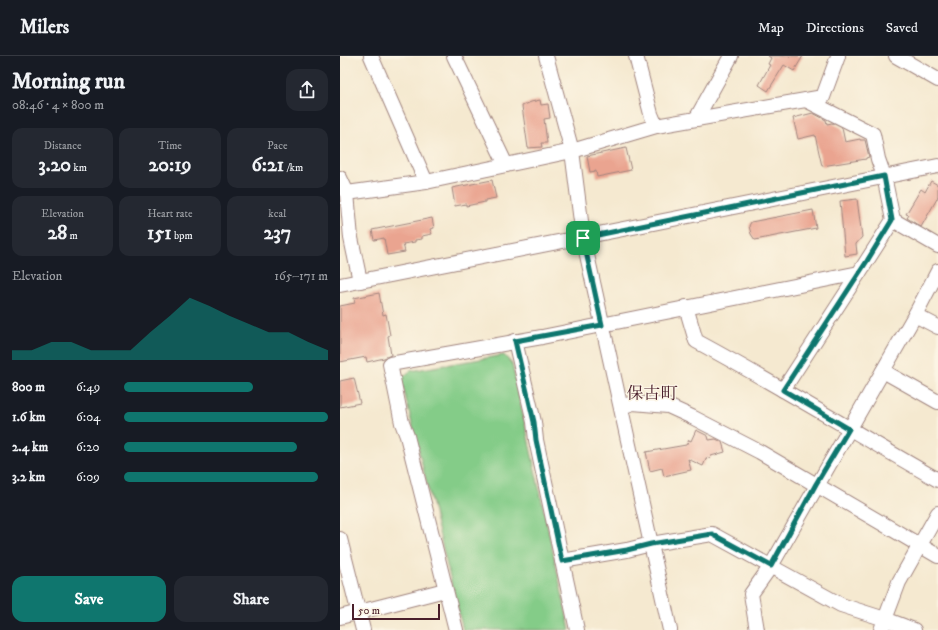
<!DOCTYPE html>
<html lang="en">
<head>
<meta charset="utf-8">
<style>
	:root { --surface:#171b24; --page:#242831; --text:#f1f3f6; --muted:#9ea1a6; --line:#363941; --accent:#0f766e }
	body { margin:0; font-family:"IM FELL DW Pica","Noto Serif JP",serif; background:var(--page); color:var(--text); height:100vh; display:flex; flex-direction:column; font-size:15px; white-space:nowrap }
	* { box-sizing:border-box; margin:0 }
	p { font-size:13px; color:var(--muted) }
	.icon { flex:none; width:22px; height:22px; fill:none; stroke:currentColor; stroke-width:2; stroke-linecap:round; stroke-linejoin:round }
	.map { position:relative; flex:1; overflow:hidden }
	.drawer { display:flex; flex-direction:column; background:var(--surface); width:340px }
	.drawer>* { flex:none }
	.scale { position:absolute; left:12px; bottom:10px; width:88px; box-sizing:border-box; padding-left:4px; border:2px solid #4a1f2b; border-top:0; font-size:11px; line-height:14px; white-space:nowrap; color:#4a1f2b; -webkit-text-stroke:3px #fcf5e5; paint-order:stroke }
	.pin { position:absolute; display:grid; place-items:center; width:34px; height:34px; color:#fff; margin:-17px; border-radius:8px; box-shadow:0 2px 6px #0006 }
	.round { display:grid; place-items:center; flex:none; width:42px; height:42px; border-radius:12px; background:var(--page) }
	.summary { display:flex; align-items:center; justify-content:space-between; height:68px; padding:0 12px }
	h1 { font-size:22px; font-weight:700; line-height:30px }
	.figures { display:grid; grid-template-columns:repeat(3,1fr); gap:6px; height:68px; padding:4px 12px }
	.figures div { display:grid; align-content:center; border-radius:10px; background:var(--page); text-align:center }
	.figures b { font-size:20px; font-weight:700 }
	.figures small { font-size:11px; font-weight:400 }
	.figures p { font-size:11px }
	.chart { height:112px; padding:8px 12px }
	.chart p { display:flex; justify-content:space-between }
	.chart svg { width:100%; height:72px; margin-top:4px; fill:var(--accent); opacity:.7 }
	.button { display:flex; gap:8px; margin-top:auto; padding:8px 12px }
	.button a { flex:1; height:46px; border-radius:12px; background:var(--accent); color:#fff; font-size:16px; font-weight:700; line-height:46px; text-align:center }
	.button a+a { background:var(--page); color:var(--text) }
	ul { padding:0 12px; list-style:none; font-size:13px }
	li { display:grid; grid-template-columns:64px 48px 1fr; align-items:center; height:30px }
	li i { height:10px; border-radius:5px; background:var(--accent) }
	header { display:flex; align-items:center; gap:24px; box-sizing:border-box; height:56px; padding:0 20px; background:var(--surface); border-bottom:1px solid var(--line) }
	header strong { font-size:19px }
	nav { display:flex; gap:22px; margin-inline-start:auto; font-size:14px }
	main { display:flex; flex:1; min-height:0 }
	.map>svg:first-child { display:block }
</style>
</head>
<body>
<header>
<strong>Milers</strong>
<nav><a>Map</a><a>Directions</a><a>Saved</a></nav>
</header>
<main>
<section class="drawer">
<div class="summary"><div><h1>Morning run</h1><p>08:46 · 4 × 800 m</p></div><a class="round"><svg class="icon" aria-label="share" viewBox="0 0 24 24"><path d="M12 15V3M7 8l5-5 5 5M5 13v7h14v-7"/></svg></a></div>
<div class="figures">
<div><p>Distance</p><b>3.20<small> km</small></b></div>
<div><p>Time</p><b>20:19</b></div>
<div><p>Pace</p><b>6:21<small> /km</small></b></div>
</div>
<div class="figures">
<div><p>Elevation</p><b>28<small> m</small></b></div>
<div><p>Heart rate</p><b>151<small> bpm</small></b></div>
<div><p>kcal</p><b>237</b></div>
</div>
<div class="chart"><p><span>Elevation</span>165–171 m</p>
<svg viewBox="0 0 160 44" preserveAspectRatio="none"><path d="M0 44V38L10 38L20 33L30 33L40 38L50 38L60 38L70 27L80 17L90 6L100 11L110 17L120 22L130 27L140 27L150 33L160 38V44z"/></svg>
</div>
<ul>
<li><b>800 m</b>6:49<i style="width:63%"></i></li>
<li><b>1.6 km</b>6:04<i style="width:100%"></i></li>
<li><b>2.4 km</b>6:20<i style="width:85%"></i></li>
<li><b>3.2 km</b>6:09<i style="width:95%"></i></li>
</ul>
<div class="button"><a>Save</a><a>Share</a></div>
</section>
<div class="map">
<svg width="598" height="574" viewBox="0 0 598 574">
	<rect width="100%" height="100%" fill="#fcf5e5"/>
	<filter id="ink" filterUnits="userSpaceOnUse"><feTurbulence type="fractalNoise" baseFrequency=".025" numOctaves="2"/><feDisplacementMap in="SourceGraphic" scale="8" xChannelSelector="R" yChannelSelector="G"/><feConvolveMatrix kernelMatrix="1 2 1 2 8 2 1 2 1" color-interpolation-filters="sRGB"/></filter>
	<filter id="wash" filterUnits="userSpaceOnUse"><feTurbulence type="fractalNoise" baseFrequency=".012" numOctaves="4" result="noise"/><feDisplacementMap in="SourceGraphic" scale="16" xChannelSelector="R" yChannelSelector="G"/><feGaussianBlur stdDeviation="0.9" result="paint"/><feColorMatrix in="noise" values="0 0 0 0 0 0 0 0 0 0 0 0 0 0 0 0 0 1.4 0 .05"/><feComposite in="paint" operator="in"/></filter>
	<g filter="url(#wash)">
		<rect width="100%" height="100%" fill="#f5e9d0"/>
		<polygon fill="#84cc88" stroke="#67765a" points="164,299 172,308 230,574 123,574 61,323 70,315"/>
		<g id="blocks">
			<g fill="#eaa490">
				<polygon points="428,0 463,0 454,15 444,9 428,35 419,29 430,9 428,8 431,2"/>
				<polygon points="200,44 201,49 208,48 210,62 204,63 207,87 201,87 202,91 188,92 182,50 191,46"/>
				<polygon points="473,57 486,64 487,68 492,67 502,72 505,86 520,83 520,84 525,84 529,101 526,102 526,103 482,110 475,79 458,83 453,62"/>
				<polygon points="286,92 291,114 257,121 256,115 250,116 247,100"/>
				<polygon points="152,124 156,142 145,144 145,146 126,150 126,148 115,150 112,132"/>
				<polygon points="591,125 598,129 598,141 581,171 567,162 569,159 566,158 581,133 585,136"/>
				<polygon points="517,143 522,181 516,188 517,198 505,200 500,145"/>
				<polygon points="473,154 476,172 415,184 411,178 409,170 411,166"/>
				<polygon points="92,162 94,172 90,173 92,178 82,180 82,183 75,184 75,186 63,188 65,196 47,199 44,182 34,184 32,174"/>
				<polygon points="39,237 43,259 46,258 50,279 48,280 51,299 44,302 27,306 26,301 0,306 0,250 15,247 14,242"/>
				<polygon points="14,322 20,347 0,351 0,325"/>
				<polygon points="356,374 368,380 369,384 376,383 382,386 385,396 371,400 370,403 367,401 363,410 348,403 351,414 324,420 322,412 310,415 306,396 346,389 349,384 351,385"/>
			</g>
		</g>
	</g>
	<g filter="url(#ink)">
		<use href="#blocks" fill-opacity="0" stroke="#a0847e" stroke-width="1"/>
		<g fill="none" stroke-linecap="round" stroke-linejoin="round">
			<g stroke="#a0847e" stroke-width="16">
				<g id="minor">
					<polyline points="31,0 86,126"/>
					<polyline points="114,0 166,109"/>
					<polyline points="206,0 232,95 243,181 330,574"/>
					<polyline points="296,0 311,58 316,70"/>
					<polyline points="556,0 598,24"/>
					<polyline points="356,63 391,0"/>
					<polyline points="0,122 7,137 86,126 232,95 316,70 483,41 498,0"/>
					<polyline points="7,137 11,182 20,225"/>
					<polyline points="553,164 598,190"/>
					<polyline points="0,229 243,181 598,110"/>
					<path d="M 346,251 L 356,285 C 438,329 517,378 598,424"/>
					<polyline points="575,259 598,271"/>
					<polyline points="175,285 194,366 196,384 237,574"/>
					<polyline points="543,315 598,346"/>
					<polyline points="443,334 519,217"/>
					<polyline points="281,351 293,347 328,350 352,361 420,396 598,500"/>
					<polyline points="0,483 23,574"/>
					<polyline points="222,505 287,494 311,488 372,478 501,549 545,563 574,574"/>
					<polyline points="0,561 105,534"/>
					<polyline points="116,574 67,380 62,367 50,308 202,281 519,217 553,164 544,120 538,103 533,78 466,44"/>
					<polyline points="417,574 411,538 431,510 575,259 598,215"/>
					<polyline points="541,574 559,526 598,457"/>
				</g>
			</g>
			<use href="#minor" stroke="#fff" stroke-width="14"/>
		</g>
	</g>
	<g fill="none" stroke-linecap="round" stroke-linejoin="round" filter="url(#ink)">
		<g stroke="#fff" stroke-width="8">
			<polygon id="route" points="544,120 552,164 527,205 443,334 509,373 476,428 431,510 372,478 311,488 287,494 222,505 196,384 194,366 175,285 262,269 243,182"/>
		</g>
		<use href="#route" stroke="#0f766e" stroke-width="5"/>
	</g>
	<g text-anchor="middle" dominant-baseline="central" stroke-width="3" stroke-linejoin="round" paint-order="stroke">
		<g font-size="17" fill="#4a1f2b" stroke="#fcf5e5">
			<text x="312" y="338">保古町</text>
		</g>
	</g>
</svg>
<div class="scale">50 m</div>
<div class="pin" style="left:243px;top:182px;background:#1e9e55"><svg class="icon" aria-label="arrive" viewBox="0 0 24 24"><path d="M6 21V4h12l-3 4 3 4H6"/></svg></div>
</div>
</main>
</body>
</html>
